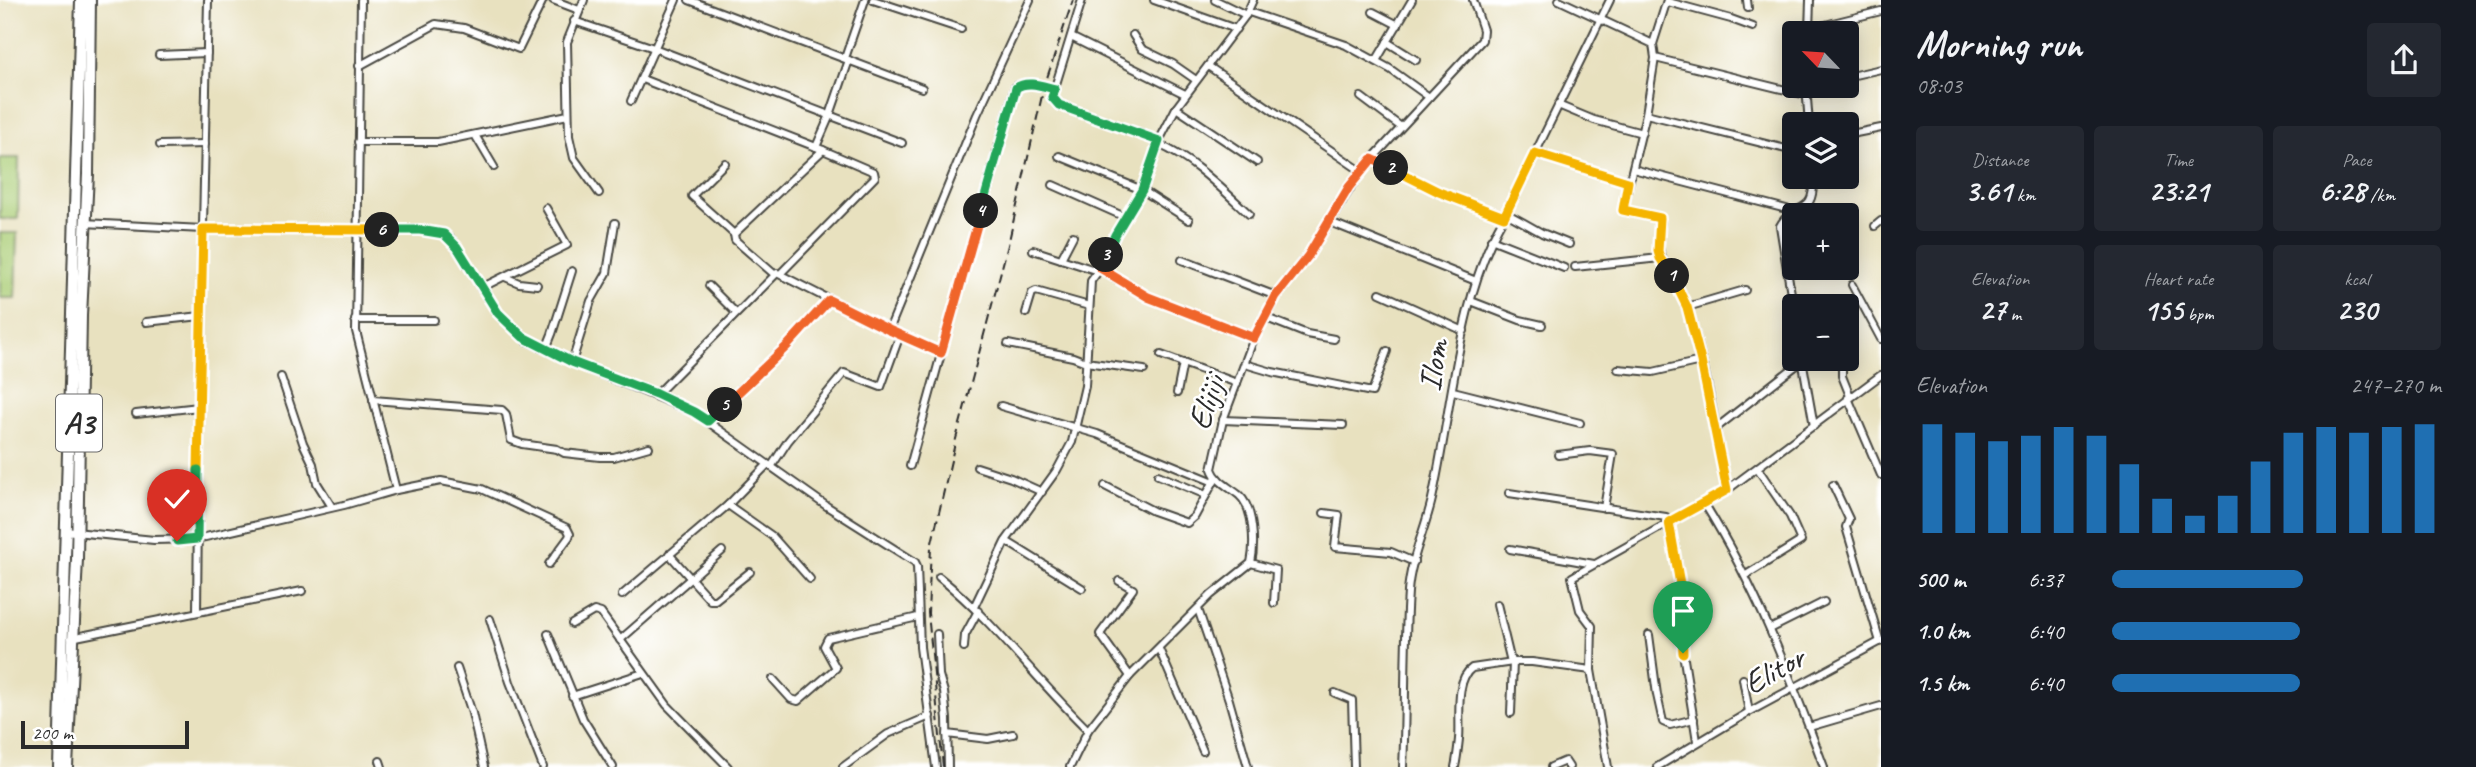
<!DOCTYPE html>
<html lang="en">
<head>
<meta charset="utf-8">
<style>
	:root { --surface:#171b24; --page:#242831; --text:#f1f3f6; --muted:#9ea1a6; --accent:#1f6fb2 }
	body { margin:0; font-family:Caveat,sans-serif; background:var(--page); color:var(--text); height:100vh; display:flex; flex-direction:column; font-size:26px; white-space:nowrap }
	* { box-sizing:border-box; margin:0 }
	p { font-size:23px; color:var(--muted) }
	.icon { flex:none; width:38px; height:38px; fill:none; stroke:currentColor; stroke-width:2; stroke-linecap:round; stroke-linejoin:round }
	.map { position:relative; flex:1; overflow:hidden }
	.sheet { display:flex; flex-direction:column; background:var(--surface); width:595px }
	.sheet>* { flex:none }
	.needle { width:46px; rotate:295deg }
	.controls { position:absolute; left:1782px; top:21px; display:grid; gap:14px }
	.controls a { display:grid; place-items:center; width:77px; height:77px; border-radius:7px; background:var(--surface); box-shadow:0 4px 18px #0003; font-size:35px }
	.scale { position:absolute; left:21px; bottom:18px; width:168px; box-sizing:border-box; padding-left:7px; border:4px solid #2b2b2b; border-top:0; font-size:19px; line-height:24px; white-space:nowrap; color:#2b2b2b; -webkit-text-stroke:5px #fff; paint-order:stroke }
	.pin { position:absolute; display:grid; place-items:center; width:60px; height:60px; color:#fff; margin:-72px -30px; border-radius:50% 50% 50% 0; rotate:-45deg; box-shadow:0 0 7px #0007 }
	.pin .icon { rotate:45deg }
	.km { position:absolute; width:35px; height:35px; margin:-18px; border-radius:50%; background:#222; color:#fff; font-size:19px; line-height:35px; text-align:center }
	.round { display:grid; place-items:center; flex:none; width:74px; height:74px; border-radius:7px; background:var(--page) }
	.headline { display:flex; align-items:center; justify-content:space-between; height:119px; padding:0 35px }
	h1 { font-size:38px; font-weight:600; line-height:52px }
	.metrics { display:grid; grid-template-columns:repeat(3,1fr); gap:10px; height:119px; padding:7px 35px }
	.metrics div { display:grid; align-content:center; border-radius:7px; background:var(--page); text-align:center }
	.metrics b { font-size:30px; font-weight:600 }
	.metrics small { font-size:19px; font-weight:400 }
	.metrics p { font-size:19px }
	.chart { height:196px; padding:14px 35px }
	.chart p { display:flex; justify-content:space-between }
	.chart svg { width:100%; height:126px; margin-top:7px; stroke:var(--accent); stroke-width:6 }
	ul { padding:0 35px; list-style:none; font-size:23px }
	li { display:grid; grid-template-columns:112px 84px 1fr; align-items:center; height:52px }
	li i { height:18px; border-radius:9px; background:var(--accent) }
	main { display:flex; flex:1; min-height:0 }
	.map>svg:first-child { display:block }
</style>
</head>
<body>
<main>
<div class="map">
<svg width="1881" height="767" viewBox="0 0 1881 767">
	<rect width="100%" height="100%" fill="#fff"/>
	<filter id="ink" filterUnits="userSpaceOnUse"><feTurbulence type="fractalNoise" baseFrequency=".0143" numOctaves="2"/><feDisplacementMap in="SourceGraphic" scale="14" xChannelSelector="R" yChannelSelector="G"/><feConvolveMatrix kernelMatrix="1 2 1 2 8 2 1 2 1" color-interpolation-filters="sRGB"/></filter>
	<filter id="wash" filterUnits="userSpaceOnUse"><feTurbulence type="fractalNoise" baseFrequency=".00686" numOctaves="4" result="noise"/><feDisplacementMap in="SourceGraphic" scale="28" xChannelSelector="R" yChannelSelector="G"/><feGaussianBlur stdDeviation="1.57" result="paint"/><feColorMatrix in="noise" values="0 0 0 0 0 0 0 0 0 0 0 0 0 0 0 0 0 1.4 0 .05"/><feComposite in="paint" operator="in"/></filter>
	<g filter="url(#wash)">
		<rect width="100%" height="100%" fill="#e8e1bf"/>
		<g fill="#abce77" stroke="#6b7c51" stroke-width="2">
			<polygon points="0,158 19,158 18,219 0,219"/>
			<polygon points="0,233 17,233 15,298 0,298"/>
		</g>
	</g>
	<g filter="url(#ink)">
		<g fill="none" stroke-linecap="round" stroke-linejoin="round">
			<g stroke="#474641" stroke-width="10">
				<g id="street">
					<polyline points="361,0 356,331 396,490"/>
					<polyline points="553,0 579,10"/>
					<polyline points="584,0 567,42 569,136 574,158 599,193"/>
					<polyline points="689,0 922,88"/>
					<polyline points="873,0 961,29"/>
					<polyline points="1082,0 1052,97 1059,105 1159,141"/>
					<polyline points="1154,0 1236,29"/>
					<polyline points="1215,0 1246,15"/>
					<polyline points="1559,0 1653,44"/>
					<path d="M 1667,0 L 1653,44 L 1655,58 L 1646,114 L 1623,208 L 1625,211 L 1656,217 L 1661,222 C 1653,260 1667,260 1680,291 C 1706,353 1714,424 1727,490"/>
					<polyline points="1747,0 1748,8"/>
					<polyline points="1668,2 1731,19 1753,27"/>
					<polyline points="1249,12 1346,45 1390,69 1429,97"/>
					<polyline points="1373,12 1398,25"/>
					<polyline points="574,21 654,48 902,143"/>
					<polyline points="1809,29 1881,11"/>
					<polyline points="1809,31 1810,0"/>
					<polyline points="1133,35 1142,49 1173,64 1196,80"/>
					<polyline points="1071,37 1185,94"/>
					<polyline points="1387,42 1416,60"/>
					<polyline points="159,55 207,53"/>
					<polyline points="845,58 865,0"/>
					<polyline points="1655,58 1806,95"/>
					<polyline points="1376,61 1412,0"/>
					<polyline points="359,66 436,24 464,28 519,49 543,0"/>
					<polyline points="1208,66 1361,171"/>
					<polyline points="1846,77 1881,69"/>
					<polyline points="642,79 816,147 874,172 875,177 781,273"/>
					<polyline points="1806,86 1809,124"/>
					<polyline points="1361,97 1401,127"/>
					<polyline points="631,101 676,0"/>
					<polyline points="1558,105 1594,120 1642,133"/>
					<polyline points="1176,108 1257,162"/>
					<polyline points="1646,114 1794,151"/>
					<polyline points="475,135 494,167"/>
					<polyline points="1846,135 1881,128"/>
					<polyline points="358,142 438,142 568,115"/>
					<path d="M 1158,144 C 1193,159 1221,188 1249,214"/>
					<polyline points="160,145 205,144"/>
					<polyline points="816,147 830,115 849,60"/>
					<polyline points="1535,153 1628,182"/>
					<polyline points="1059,156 1142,190 1189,220"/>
					<polyline points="1372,159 1439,192 1504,217"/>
					<polyline points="725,163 692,196 734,234"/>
					<polyline points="1633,169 1794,211"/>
					<polyline points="1053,185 1125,217"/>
					<polyline points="1506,213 1542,233 1569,244"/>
					<polyline points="1330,222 1476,281"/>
					<polyline points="84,223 203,229 420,230 442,233 451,239 498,313 526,340 572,362 694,412 828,507 915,562 917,566 920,647 936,767"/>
					<polyline points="1875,226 1881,221"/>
					<polyline points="1491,239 1564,268"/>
					<polyline points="1033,250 1098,271"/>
					<polyline points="1061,259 1073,236"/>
					<polyline points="1182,260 1276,296"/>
					<polyline points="1575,267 1660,258"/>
					<polyline points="1100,269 1148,297 1254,338"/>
					<polyline points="774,274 735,240 734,234 823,150"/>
					<polyline points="505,277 519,283 537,285"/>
					<polyline points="1852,285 1881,339"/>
					<polyline points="709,286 736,313"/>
					<polyline points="481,288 567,245 546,208"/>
					<polyline points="1380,293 1464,331"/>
					<polyline points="1471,301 1520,320 1542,325"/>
					<polyline points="1793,306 1823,303"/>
					<polyline points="1687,307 1745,290"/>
					<path d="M 1794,312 L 1780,226 C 1795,199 1815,219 1813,177"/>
					<polyline points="1026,313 1032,293 1036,291 1089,306"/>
					<polyline points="1264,317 1307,334 1334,339"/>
					<polyline points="355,320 434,320"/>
					<polyline points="146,322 201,316"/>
					<polyline points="889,330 977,115 1030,0"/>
					<polyline points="1008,344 1073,357 1086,362 1144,370"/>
					<polyline points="542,348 548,344 552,334 572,271"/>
					<polyline points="1161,355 1237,383"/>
					<polyline points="1802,359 1814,426"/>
					<polyline points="1842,359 1842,376 1850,396"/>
					<polyline points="572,362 591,301 607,273 615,223"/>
					<polyline points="1245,364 1272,372 1372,392 1387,351"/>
					<polyline points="1618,369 1653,372 1701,361"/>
					<polyline points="281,377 303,443 313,464 317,483 332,507"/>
					<polyline points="1453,391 1580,423"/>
					<polyline points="1177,393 1183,363"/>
					<polyline points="657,394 777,273 889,330 941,353"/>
					<polyline points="1848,398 1881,475"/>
					<polyline points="373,400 502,410 506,414 511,440 522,444 557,449 564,453 600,457 614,457 649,447"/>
					<polyline points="1001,406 1097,434 1214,482"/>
					<polyline points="136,414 199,407"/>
					<polyline points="708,420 787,346 829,300"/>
					<polyline points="1223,420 1343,425"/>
					<polyline points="1715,429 1802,361"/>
					<polyline points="1558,455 1590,451 1613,454 1604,508"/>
					<path d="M 910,466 L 1015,87 C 1027,80 1042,86 1055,89"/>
					<polyline points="771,467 788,441 844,373 881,387 900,335"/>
					<polyline points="977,467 1011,478 1042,492"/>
					<polyline points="1158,475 1206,495"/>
					<polyline points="1833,485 1849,519 1846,527 1880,642"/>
					<polyline points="1105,486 1153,511 1187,523 1195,516 1215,479"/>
					<polyline points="1509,493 1666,517 1678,566 1683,653 1697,741"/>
					<path d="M 1704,503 C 1756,586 1790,676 1824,767"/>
					<polyline points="728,505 772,536 810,579"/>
					<polyline points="1324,513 1339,515 1335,547 1391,552 1414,562"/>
					<polyline points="65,531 154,540 197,539 344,505 396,490 441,481 482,489 567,528 570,534 569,537 549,564"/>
					<polyline points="1006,541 1082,588"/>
					<polyline points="1510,549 1594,564"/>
					<polyline points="669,554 710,600 715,600 750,572"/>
					<polyline points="1251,563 1276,570 1274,603"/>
					<polyline points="1746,575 1801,541 1790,516 1758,469"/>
					<path d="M 939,577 C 995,622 1037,681 1088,730"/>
					<polyline points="1119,581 1133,589 1100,634 1130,676"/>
					<polyline points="622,595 728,505 767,465"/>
					<polyline points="1497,604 1511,662"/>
					<polyline points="974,607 1005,542 1057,470 1072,442 1085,386 1091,281 1100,269 1115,235 1142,190 1159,141 1176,108 1246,15 1253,0"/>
					<polyline points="1198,609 1229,700 1248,767"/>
					<polyline points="197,612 199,407 208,0"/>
					<polyline points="490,619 510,682 543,767"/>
					<polyline points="572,624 594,611 601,613 667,705 728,767"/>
					<polyline points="1770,629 1824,602"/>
					<polyline points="548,634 583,719 613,767"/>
					<polyline points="937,634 939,675 944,692 947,719 948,767"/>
					<polyline points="1649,635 1657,695 1663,722 1670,725 1694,719"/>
					<polyline points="71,638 302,591"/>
					<polyline points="620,640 722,551"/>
					<polyline points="964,647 965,635 978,611"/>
					<polyline points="1159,649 1203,751"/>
					<polyline points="457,668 472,713 484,767"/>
					<polyline points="773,679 791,699 798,701 836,668 824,646 828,638 918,617"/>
					<polyline points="1743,679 1749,712"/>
					<polyline points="1335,693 1352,700 1354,767"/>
					<polyline points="572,696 643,673"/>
					<polyline points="1511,713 1513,662"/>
					<polyline points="1809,727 1881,706"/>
					<polyline points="947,734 988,739 1013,734"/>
					<polyline points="380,761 382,767"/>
					<polyline points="843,767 888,734 930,716"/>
					<path d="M 1070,767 L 1088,730 L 1130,676 L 1211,595 L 1251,563 C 1255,545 1254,508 1239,495 C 1229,487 1216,481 1212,469 L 1223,420 L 1237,383 L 1254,338 L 1276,296 L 1311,251 L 1361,171 L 1482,40 L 1483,30 L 1473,0"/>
					<path d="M 1403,767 C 1406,709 1404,650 1408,592 C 1410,560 1425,530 1432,499 C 1452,410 1458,295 1504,217 L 1610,0"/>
					<path d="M 1455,767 C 1457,758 1458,748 1459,739 C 1461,719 1454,680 1472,668 L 1513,662 L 1532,662 L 1591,670"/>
					<polyline points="1551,767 1565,761 1569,767"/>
					<polyline points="1608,767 1591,670 1592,626 1580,610 1572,577 1727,490 1881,375"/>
					<polyline points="1657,767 1749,712 1881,641"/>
				</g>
			</g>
			<g stroke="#474641" stroke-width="14">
				<g id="highway">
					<polyline points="59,767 81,0"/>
					<polyline points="67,767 77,559 81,316 88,174 90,0"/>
				</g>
			</g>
			<use href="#street" stroke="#fff" stroke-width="6"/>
			<use href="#highway" stroke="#fff" stroke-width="10"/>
			<polyline stroke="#2b2b2b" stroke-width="2" stroke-dasharray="10 5" stroke-linecap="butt" points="943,767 928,613 931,547 956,439 1008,245 1044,87 1073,0"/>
		</g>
	</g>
	<g fill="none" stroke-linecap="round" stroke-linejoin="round" filter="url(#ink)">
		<g stroke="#fff" stroke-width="14">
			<polyline id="split-1" points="1672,276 1687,307 1701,361 1727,490 1669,522 1680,584 1683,653"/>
		</g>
		<g stroke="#fff" stroke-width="14">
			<polyline id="split-2" points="1391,168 1439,192 1504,217 1535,153 1628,182 1623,210 1660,218 1658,251 1660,258 1672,276"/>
		</g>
		<g stroke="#fff" stroke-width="14">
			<polyline id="split-3" points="1106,255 1100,268 1148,297 1254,338 1276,296 1308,256 1349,187 1372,159 1391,168"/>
		</g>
		<g stroke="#fff" stroke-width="14">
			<path id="split-4" d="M 981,211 L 1016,88 C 1027,80 1042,86 1055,89 L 1052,97 L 1059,105 L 1159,141 L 1142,190 L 1115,235 L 1106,255"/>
		</g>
		<g stroke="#fff" stroke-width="14">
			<polyline id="split-5" points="725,405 787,346 829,300 889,330 941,353 981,211"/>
		</g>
		<g stroke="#fff" stroke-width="14">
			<polyline id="split-6" points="382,230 420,230 444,234 457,247 498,313 523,337 572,362 656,394 694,412 708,421 725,405"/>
		</g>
		<g stroke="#fff" stroke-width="14">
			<polyline id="split-7" points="198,470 203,229 382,230"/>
		</g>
		<g stroke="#fff" stroke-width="14">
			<polyline id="split-8" points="177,541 197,539 198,470"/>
		</g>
		<use href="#split-1" stroke="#f5b400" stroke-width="9"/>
		<use href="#split-2" stroke="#f5b400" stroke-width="9"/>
		<use href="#split-3" stroke="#f0652b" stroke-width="9"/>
		<use href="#split-4" stroke="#22a559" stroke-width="9"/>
		<use href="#split-5" stroke="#f0652b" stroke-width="9"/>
		<use href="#split-6" stroke="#22a559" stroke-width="9"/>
		<use href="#split-7" stroke="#f5b400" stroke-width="9"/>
		<use href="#split-8" stroke="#22a559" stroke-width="9"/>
	</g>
	<g text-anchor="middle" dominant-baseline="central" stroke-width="5" stroke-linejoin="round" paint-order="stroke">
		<rect fill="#fff" stroke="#6b6b6b" stroke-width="2" x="56" y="394.5" width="46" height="57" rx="5"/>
		<g font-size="32" font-weight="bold" fill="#2b2b2b">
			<text x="79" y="423">A3</text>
		</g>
		<g font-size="33" fill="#2b2b2b" stroke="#fff">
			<text transform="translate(1433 365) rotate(-80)">Ilom</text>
			<text transform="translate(1206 402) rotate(-72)">Elijiji</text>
			<text transform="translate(1774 670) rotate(-29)">Elitor</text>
		</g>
	</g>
</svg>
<div class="controls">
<a><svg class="needle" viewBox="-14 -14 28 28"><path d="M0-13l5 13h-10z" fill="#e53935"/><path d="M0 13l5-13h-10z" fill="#9ea1a6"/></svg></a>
<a><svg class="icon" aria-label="layers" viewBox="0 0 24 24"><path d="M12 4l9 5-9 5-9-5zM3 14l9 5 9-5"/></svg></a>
<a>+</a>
<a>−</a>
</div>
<div class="scale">200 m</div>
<div class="pin" style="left:1683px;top:653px;background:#1e9e55"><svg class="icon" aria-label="arrive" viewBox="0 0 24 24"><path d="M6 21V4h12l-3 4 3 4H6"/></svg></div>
<div class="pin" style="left:177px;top:541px;background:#d93025"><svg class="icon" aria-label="check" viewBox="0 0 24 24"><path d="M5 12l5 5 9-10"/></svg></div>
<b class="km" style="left:1672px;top:276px">1</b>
<b class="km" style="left:1391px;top:168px">2</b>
<b class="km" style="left:1106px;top:255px">3</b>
<b class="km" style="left:981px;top:211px">4</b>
<b class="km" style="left:725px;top:405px">5</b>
<b class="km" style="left:382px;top:230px">6</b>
</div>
<section class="sheet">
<div class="headline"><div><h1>Morning run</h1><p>08:03</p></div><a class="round"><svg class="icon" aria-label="share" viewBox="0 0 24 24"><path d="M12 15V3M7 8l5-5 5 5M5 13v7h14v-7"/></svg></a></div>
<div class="metrics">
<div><p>Distance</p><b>3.61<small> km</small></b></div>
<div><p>Time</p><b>23:21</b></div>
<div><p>Pace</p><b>6:28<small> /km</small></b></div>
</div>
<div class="metrics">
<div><p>Elevation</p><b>27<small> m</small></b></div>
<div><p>Heart rate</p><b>155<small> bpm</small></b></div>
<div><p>kcal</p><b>230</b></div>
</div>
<div class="chart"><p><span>Elevation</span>247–270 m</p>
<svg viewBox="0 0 160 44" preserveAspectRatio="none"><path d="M5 44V6M15 44V9M25 44V12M35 44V10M45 44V7M55 44V10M65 44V20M75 44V32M85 44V38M95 44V31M105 44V19M115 44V9M125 44V7M135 44V9M145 44V7M155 44V6"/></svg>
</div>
<ul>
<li><b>500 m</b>6:37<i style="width:58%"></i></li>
<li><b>1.0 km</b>6:40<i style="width:57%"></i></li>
<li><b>1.5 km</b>6:40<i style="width:57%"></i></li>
</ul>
</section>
</main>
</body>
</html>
